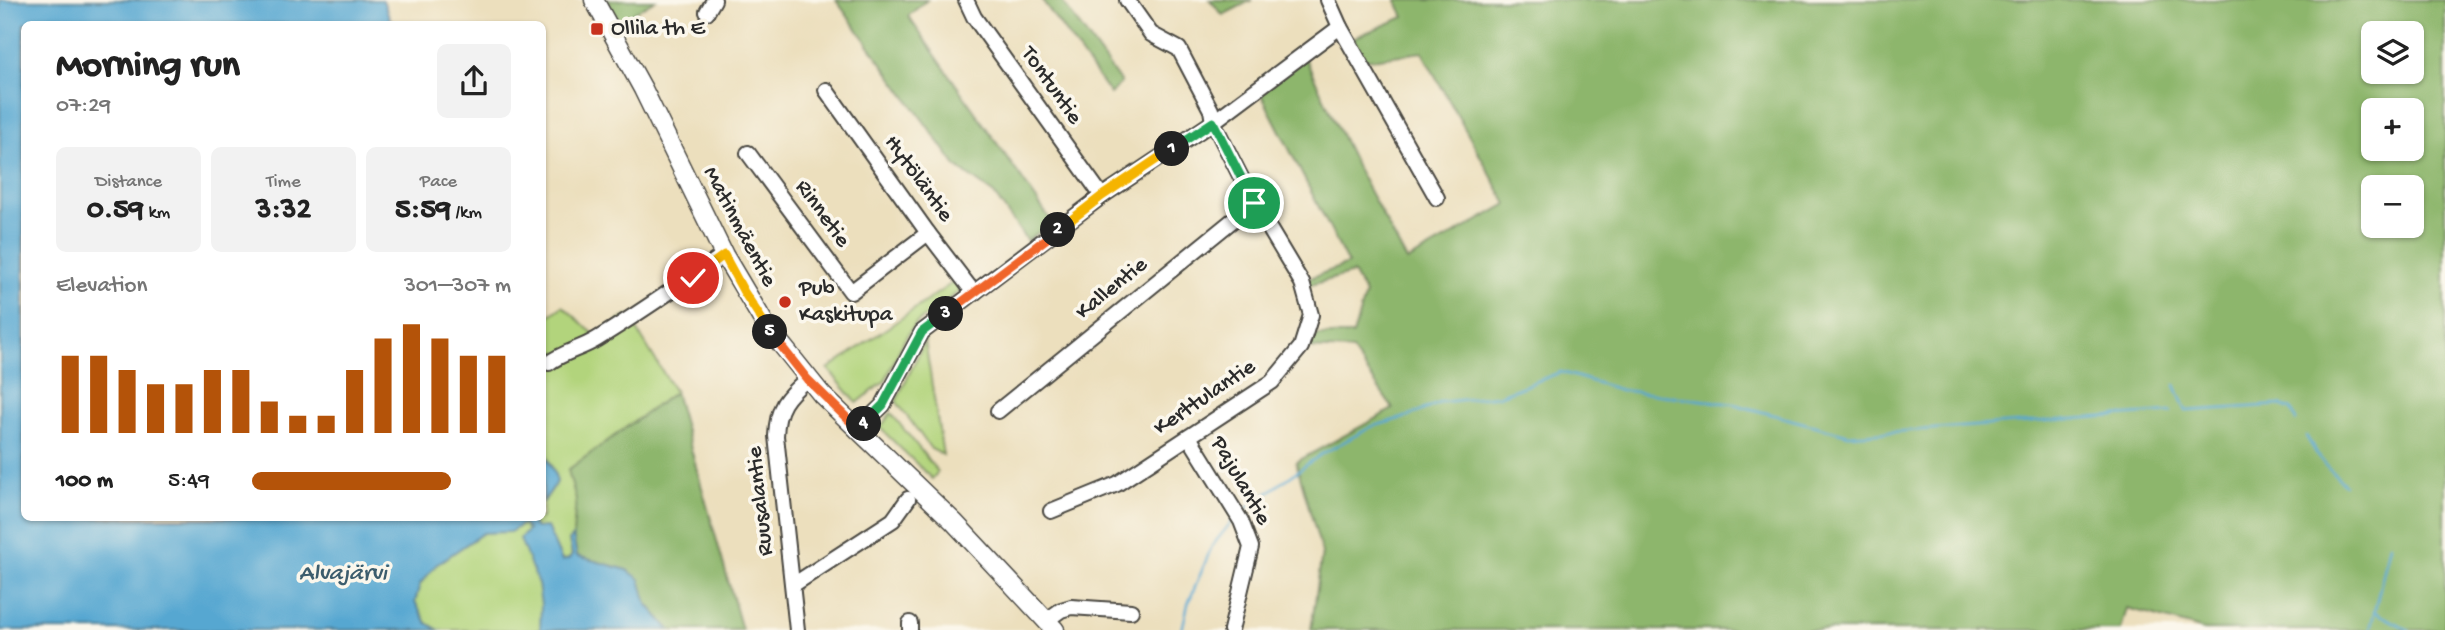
<!DOCTYPE html>
<html lang="en">
<head>
<meta charset="utf-8">
<style>
	:root { --surface:#fff; --page:#f2f2f2; --text:#222; --muted:#767676; --accent:#b45309 }
	body { margin:0; font-family:"Gochi Hand",sans-serif; background:var(--page); color:var(--text); height:100vh; display:flex; flex-direction:column; font-size:26px; white-space:nowrap }
	* { box-sizing:border-box; margin:0 }
	p { font-size:23px; color:var(--muted) }
	.icon { flex:none; width:38px; height:38px; fill:none; stroke:currentColor; stroke-width:2; stroke-linecap:round; stroke-linejoin:round }
	.map { position:relative; flex:1; overflow:hidden }
	.drawer { position:absolute; left:21px; top:21px; width:525px; height:500px; display:flex; flex-direction:column; background:var(--surface); border-radius:10px; box-shadow:0 2px 5px #0004 }
	.drawer>* { flex:none }
	.buttons { position:absolute; left:2361px; top:21px; display:grid; gap:14px }
	.buttons a { display:grid; place-items:center; width:63px; height:63px; border-radius:10px; background:var(--surface); box-shadow:0 2px 5px #0004; font-size:35px }
	.pin { position:absolute; display:grid; place-items:center; width:60px; height:60px; color:#fff; margin:-30px; border:4px solid #fff; border-radius:50%; box-shadow:0 2px 7px #0007 }
	.km { position:absolute; width:35px; height:35px; margin:-18px; border-radius:50%; background:#222; color:#fff; font-size:19px; line-height:35px; text-align:center }
	.round { display:grid; place-items:center; flex:none; width:74px; height:74px; border-radius:10px; background:var(--page) }
	.summary { display:flex; align-items:center; justify-content:space-between; height:119px; padding:0 35px }
	h1 { font-size:38px; font-weight:700; line-height:52px }
	.metrics { display:grid; grid-template-columns:repeat(3,1fr); gap:10px; height:119px; padding:7px 35px }
	.metrics div { display:grid; align-content:center; border-radius:10px; background:var(--page); text-align:center }
	.metrics b { font-size:30px; font-weight:700 }
	.metrics small { font-size:19px; font-weight:400 }
	.metrics p { font-size:19px }
	.chart { height:196px; padding:14px 35px }
	.chart p { display:flex; justify-content:space-between }
	.chart svg { width:100%; height:126px; margin-top:7px; stroke:var(--accent); stroke-width:6 }
	ul { padding:0 35px; list-style:none; font-size:23px }
	li { display:grid; grid-template-columns:112px 84px 1fr; align-items:center; height:52px }
	li i { height:18px; border-radius:9px; background:var(--accent) }
	.map>svg:first-child { display:block }
</style>
</head>
<body>
<div class="map">
<svg width="2445" height="630" viewBox="0 0 2445 630">
	<rect width="100%" height="100%" fill="#fbf7ec"/>
	<filter id="ink" filterUnits="userSpaceOnUse"><feTurbulence type="fractalNoise" baseFrequency=".0143" numOctaves="2"/><feDisplacementMap in="SourceGraphic" scale="14" xChannelSelector="R" yChannelSelector="G"/><feConvolveMatrix kernelMatrix="1 2 1 2 8 2 1 2 1" color-interpolation-filters="sRGB"/></filter>
	<filter id="wash" filterUnits="userSpaceOnUse"><feTurbulence type="fractalNoise" baseFrequency=".00686" numOctaves="4" result="noise"/><feDisplacementMap in="SourceGraphic" scale="28" xChannelSelector="R" yChannelSelector="G"/><feGaussianBlur stdDeviation="1.57" result="paint"/><feColorMatrix in="noise" values="0 0 0 0 0 0 0 0 0 0 0 0 0 0 0 0 0 1.4 0 .05"/><feComposite in="paint" operator="in"/></filter>
	<g filter="url(#wash)">
		<rect width="100%" height="100%" fill="#ecdfbd"/>
		<g fill="#b2d47c" stroke="#6e8054" stroke-width="2">
			<polygon points="958,279 961,283 961,290 914,325 903,342 885,381 857,403 828,369"/>
			<polygon points="563,306 595,335 628,315 675,392 568,470 576,499 573,536 569,540 572,555 569,559 562,561 547,527 536,528 530,520 532,518 542,518 543,503 557,482 554,471 543,449 543,362 556,352 543,351 543,320"/>
			<polygon points="925,341 943,455 931,449 896,401"/>
			<polygon points="891,413 938,472 932,479 880,428"/>
			<polygon points="523,524 529,530 529,548 553,630 439,630 427,623 415,602 420,584 436,565 483,533 510,531"/>
		</g>
		<g fill="#8db66c" stroke="#5c704c" stroke-width="2" fill-rule="evenodd">
			<polygon points="607,0 655,0 619,21"/>
			<polygon points="836,0 927,0 908,16 1052,222 1027,241 994,194 957,167"/>
			<polygon points="1042,0 1061,0 1121,83 1110,94"/>
			<polygon points="1210,0 1252,0 1223,15"/>
			<path d="M 1396,0 L 2445,0 L 2445,630 L 2204,630 L 2127,608 L 2121,630 L 1311,630 L 1322,553 L 1296,462 L 1393,409 L 1352,350 L 1303,348 L 1307,335 L 1353,335 L 1365,294 L 1353,273 L 1307,286 L 1304,280 L 1348,264 L 1260,92 L 1305,58 L 1357,168 L 1407,261 L 1507,204 L 1422,52 L 1365,60 L 1353,38 L 1404,17 ZM 2373,33 L 2412,33 L 2412,72 L 2373,72 ZM 2373,110 L 2412,110 L 2412,149 L 2373,149 ZM 2373,187 L 2412,187 L 2412,226 L 2373,226 Z"/>
			<polygon points="675,392 742,630 670,630 647,604 639,579 624,569 577,556 573,536 576,499 568,470"/>
		</g>
		<g fill="#56a7d1" stroke="#40697e" stroke-width="2">
			<polygon points="0,0 383,0 390,19 397,24 24,24 24,518 532,518 530,520 536,528 547,527 562,561 569,559 572,555 569,540 573,536 577,556 627,570 640,579 647,604 670,630 540,630 541,605 538,584 520,539 528,530 523,524 510,532 483,533 436,565 420,584 415,602 427,623 439,630 0,630"/>
			<polygon points="542,449 554,472 557,482 543,502"/>
		</g>
		<g fill="none" stroke-linecap="round" stroke-linejoin="round">
			<g stroke="#56a7d1" stroke-width="2.5">
				<polyline points="2175,385 2186,411 2280,405 2291,409 2296,421"/>
				<polyline points="2306,436 2320,459 2345,485"/>
				<polyline points="1244,510 1320,455 1371,427 1409,416 1442,402 1498,396 1561,372 1621,390 1733,404 1849,435 2171,412"/>
				<polyline points="2375,612 2409,630"/>
				<polyline points="1182,630 1188,604 1212,546 1233,520"/>
				<polyline points="2370,630 2390,545"/>
			</g>
		</g>
	</g>
	<g filter="url(#ink)">
		<g fill="none" stroke-linecap="round" stroke-linejoin="round">
			<g stroke="#484641" stroke-width="18">
				<g id="minor">
					<polyline points="966,0 974,17 1102,196"/>
					<polyline points="1328,0 1340,27 1437,198"/>
					<polyline points="707,12 714,0"/>
					<polyline points="826,90 928,233 974,293"/>
					<polyline points="748,153 851,292 928,233"/>
					<path d="M 549,363 C 563,352 581,349 597,339 C 640,313 682,283 724,255"/>
					<polyline points="998,411 1254,203"/>
					<polyline points="858,429 883,405 922,332 1102,196 1213,122 1340,27"/>
					<polyline points="1189,437 1241,521 1251,547 1231,630"/>
					<polyline points="1051,511 1117,484 1272,382 1301,347 1311,315 1302,283 1254,203 1213,122 1211,110 1179,49 1151,34 1127,0"/>
					<polyline points="793,585 893,520 908,499"/>
					<polyline points="1047,620 1061,610 1071,607 1131,611"/>
					<polyline points="910,623 910,630"/>
					<path d="M 797,630 L 776,436 C 777,407 786,397 807,379"/>
				</g>
			</g>
			<g stroke="#484641" stroke-width="21">
				<polyline id="major" points="594,0 643,89 724,255 765,324 822,395 954,522 1055,630"/>
			</g>
			<use href="#minor" stroke="#fff" stroke-width="14"/>
			<use href="#major" stroke="#fff" stroke-width="18"/>
		</g>
	</g>
	<g fill="none" stroke-linecap="round" stroke-linejoin="round" filter="url(#ink)">
		<g stroke="#fff" stroke-width="14">
			<polyline id="split-1" points="1172,149 1213,122 1254,203"/>
		</g>
		<g stroke="#fff" stroke-width="14">
			<polyline id="split-2" points="1058,230 1102,196 1172,149"/>
		</g>
		<g stroke="#fff" stroke-width="14">
			<polyline id="split-3" points="946,314 1058,230"/>
		</g>
		<g stroke="#fff" stroke-width="14">
			<polyline id="split-4" points="864,424 883,405 922,332 946,314"/>
		</g>
		<g stroke="#fff" stroke-width="14">
			<polyline id="split-5" points="770,332 807,379 858,429 864,424"/>
		</g>
		<g stroke="#fff" stroke-width="14">
			<polyline id="split-6" points="693,278 724,255 744,292 770,332"/>
		</g>
		<use href="#split-1" stroke="#22a559" stroke-width="9"/>
		<use href="#split-2" stroke="#f5b400" stroke-width="9"/>
		<use href="#split-3" stroke="#f0652b" stroke-width="9"/>
		<use href="#split-4" stroke="#22a559" stroke-width="9"/>
		<use href="#split-5" stroke="#f0652b" stroke-width="9"/>
		<use href="#split-6" stroke="#f5b400" stroke-width="9"/>
	</g>
	<g fill="#c8321e" stroke="#fbf7ec" stroke-width="2.5">
		<rect x="590" y="22" width="14" height="14" rx="3.5"/>
		<circle cx="785" cy="302" r="7"/>
	</g>
	<g text-anchor="middle" dominant-baseline="central" stroke-width="7" stroke-linejoin="round" paint-order="stroke">
		<g font-size="23" fill="#2b2b2b" stroke="#fbf7ec" text-anchor="start">
			<text x="611" y="29">Ollila th E</text>
			<text x="799" y="289">Pub<tspan x="799" dy="26">Kaskitupa</tspan></text>
		</g>
		<g font-size="23" fill="#2b2b2b" stroke="#fbf7ec">
			<text transform="translate(1051 86) rotate(55)">Tontuntie</text>
			<text transform="translate(918 179) rotate(54)">Hytöläntie</text>
			<text transform="translate(822 214) rotate(54)">Rinnetie</text>
			<text transform="translate(739 227) rotate(62)">Matinmäentie</text>
			<text transform="translate(1112 289) rotate(-39)">Kallentie</text>
			<text transform="translate(1205 398) rotate(-34)">Kerttulantie</text>
			<text transform="translate(1240 481) rotate(60)">Pajulantie</text>
			<text transform="translate(761 501) rotate(-96)">Ruusalantie</text>
		</g>
		<g font-size="24" font-style="italic" fill="#3c5d6d" stroke="#fbf7ec">
			<text x="343" y="574">Alvajärvi</text>
		</g>
	</g>
</svg>
<div class="buttons">
<a><svg class="icon" aria-label="layers" viewBox="0 0 24 24"><path d="M12 4l9 5-9 5-9-5zM3 14l9 5 9-5"/></svg></a>
<a>+</a>
<a>−</a>
</div>
<div class="pin" style="left:1254px;top:203px;background:#1e9e55"><svg class="icon" aria-label="arrive" viewBox="0 0 24 24"><path d="M6 21V4h12l-3 4 3 4H6"/></svg></div>
<div class="pin" style="left:693px;top:278px;background:#d93025"><svg class="icon" aria-label="check" viewBox="0 0 24 24"><path d="M5 12l5 5 9-10"/></svg></div>
<b class="km" style="left:1172px;top:149px">1</b>
<b class="km" style="left:1058px;top:230px">2</b>
<b class="km" style="left:946px;top:314px">3</b>
<b class="km" style="left:864px;top:424px">4</b>
<b class="km" style="left:770px;top:332px">5</b>
<section class="drawer">
<div class="summary"><div><h1>Morning run</h1><p>07:29</p></div><a class="round"><svg class="icon" aria-label="share" viewBox="0 0 24 24"><path d="M12 15V3M7 8l5-5 5 5M5 13v7h14v-7"/></svg></a></div>
<div class="metrics">
<div><p>Distance</p><b>0.59<small> km</small></b></div>
<div><p>Time</p><b>3:32</b></div>
<div><p>Pace</p><b>5:59<small> /km</small></b></div>
</div>
<div class="chart"><p><span>Elevation</span>301–307 m</p>
<svg viewBox="0 0 160 44" preserveAspectRatio="none"><path d="M5 44V17M15 44V17M25 44V22M35 44V27M45 44V27M55 44V22M65 44V22M75 44V33M85 44V38M95 44V38M105 44V22M115 44V11M125 44V6M135 44V11M145 44V17M155 44V17"/></svg>
</div>
<ul>
<li><b>100 m</b>5:49<i style="width:77%"></i></li>
</ul>
</section>
</div>
</body>
</html>
